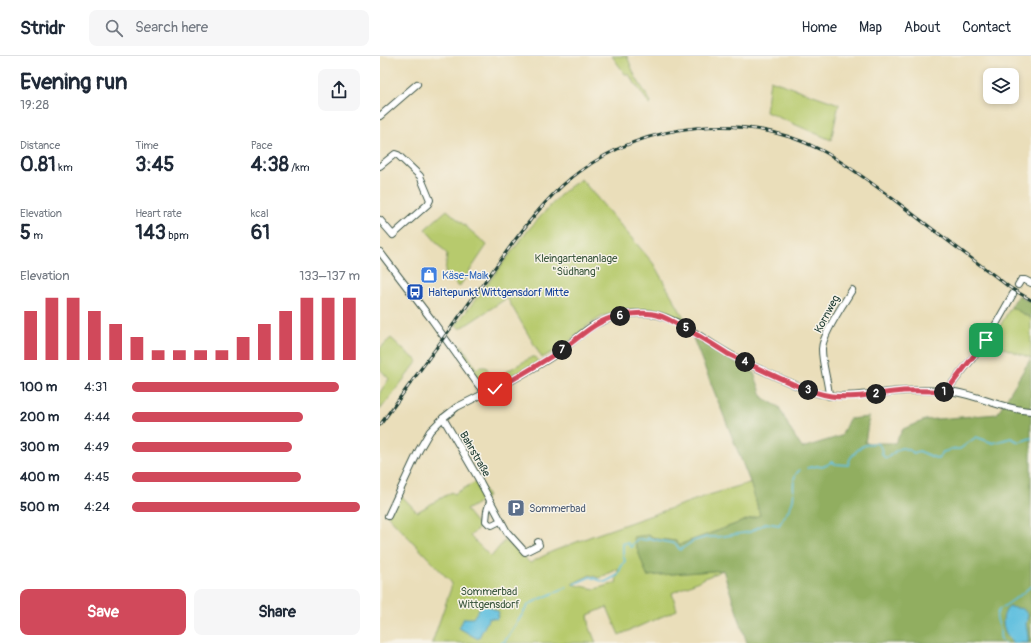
<!DOCTYPE html>
<html lang="en">
<head>
<meta charset="utf-8">
<style>
	:root { --surface:#fff; --page:#f6f6f7; --text:#1f2937; --muted:#747a83; --line:#e0e1e3; --accent:#d1495b }
	body { margin:0; font-family:Pangolin,sans-serif; background:var(--page); color:var(--text); height:100vh; display:flex; flex-direction:column; font-size:15px; white-space:nowrap }
	* { box-sizing:border-box; margin:0 }
	p { font-size:13px; color:var(--muted) }
	.icon { flex:none; width:22px; height:22px; fill:none; stroke:currentColor; stroke-width:2; stroke-linecap:round; stroke-linejoin:round }
	.map { position:relative; flex:1; overflow:hidden }
	.drawer { display:flex; flex-direction:column; background:var(--surface); width:380px }
	.drawer>* { flex:none }
	.fabs { position:absolute; left:603px; top:12px; display:grid; gap:8px }
	.fabs a { display:grid; place-items:center; width:36px; height:36px; border-radius:8px; background:var(--surface); box-shadow:0 2px 6px #0003; font-size:20px }
	.pin { position:absolute; display:grid; place-items:center; width:34px; height:34px; color:#fff; margin:-17px; border-radius:8px; box-shadow:0 2px 6px #0006 }
	.km { position:absolute; width:20px; height:20px; margin:-10px; border-radius:50%; background:#222; color:#fff; font-size:11px; line-height:20px; text-align:center }
	.round { display:grid; place-items:center; flex:none; width:42px; height:42px; border-radius:8px; background:var(--page) }
	.summary { display:flex; align-items:center; justify-content:space-between; height:68px; padding:0 20px }
	h1 { font-size:22px; font-weight:800; line-height:30px }
	.figures { display:grid; grid-template-columns:repeat(3,1fr); gap:6px; height:68px; padding:4px 20px }
	.figures div { display:grid; align-content:center }
	.figures b { font-size:20px; font-weight:800 }
	.figures small { font-size:11px; font-weight:400 }
	.figures p { font-size:11px }
	.chart { height:112px; padding:8px 20px }
	.chart p { display:flex; justify-content:space-between }
	.chart svg { width:100%; height:72px; margin-top:4px; stroke:var(--accent); stroke-width:6 }
	.action { display:flex; gap:8px; margin-top:auto; padding:8px 20px }
	.action a { flex:1; height:46px; border-radius:8px; background:var(--accent); color:#fff; font-size:16px; font-weight:800; line-height:46px; text-align:center }
	.action a+a { background:var(--page); color:var(--text) }
	ul { padding:0 20px; list-style:none; font-size:13px }
	li { display:grid; grid-template-columns:64px 48px 1fr; align-items:center; height:30px }
	li i { height:10px; border-radius:5px; background:var(--accent) }
	header { display:flex; align-items:center; gap:24px; box-sizing:border-box; height:56px; padding:0 20px; background:var(--surface); border-bottom:1px solid var(--line) }
	header strong { font-size:19px }
	nav { display:flex; gap:22px; margin-inline-start:auto; font-size:14px }
	.search { width:280px; height:36px; background:var(--page); display:flex; align-items:center; gap:10px; box-sizing:border-box; padding:0 14px; border-radius:8px; color:var(--muted); font-size:15px }
	main { display:flex; flex:1; min-height:0 }
	.map>svg:first-child { display:block }
</style>
</head>
<body>
<header>
<strong>Stridr</strong>
<div class="search"><svg class="icon" aria-label="search" viewBox="0 0 24 24"><circle cx="10" cy="10" r="6"/><path d="M15 15l6 6"/></svg>Search here</div>
<nav><a>Home</a><a>Map</a><a>About</a><a>Contact</a></nav>
</header>
<main>
<section class="drawer">
<div class="summary"><div><h1>Evening run</h1><p>19:28</p></div><a class="round"><svg class="icon" aria-label="share" viewBox="0 0 24 24"><path d="M12 15V3M7 8l5-5 5 5M5 13v7h14v-7"/></svg></a></div>
<div class="figures">
<div><p>Distance</p><b>0.81<small> km</small></b></div>
<div><p>Time</p><b>3:45</b></div>
<div><p>Pace</p><b>4:38<small> /km</small></b></div>
</div>
<div class="figures">
<div><p>Elevation</p><b>5<small> m</small></b></div>
<div><p>Heart rate</p><b>143<small> bpm</small></b></div>
<div><p>kcal</p><b>61</b></div>
</div>
<div class="chart"><p><span>Elevation</span>133–137 m</p>
<svg viewBox="0 0 160 44" preserveAspectRatio="none"><path d="M5 44V14M15 44V6M25 44V6M35 44V14M45 44V22M55 44V30M65 44V38M75 44V38M85 44V38M95 44V38M105 44V30M115 44V22M125 44V14M135 44V6M145 44V6M155 44V6"/></svg>
</div>
<ul>
<li><b>100 m</b>4:31<i style="width:91%"></i></li>
<li><b>200 m</b>4:44<i style="width:75%"></i></li>
<li><b>300 m</b>4:49<i style="width:70%"></i></li>
<li><b>400 m</b>4:45<i style="width:74%"></i></li>
<li><b>500 m</b>4:24<i style="width:100%"></i></li>
</ul>
<div class="action"><a>Save</a><a>Share</a></div>
</section>
<div class="map">
<svg width="651" height="587" viewBox="0 0 651 587">
	<rect width="100%" height="100%" fill="#f7f3e8"/>
	<filter id="ink" filterUnits="userSpaceOnUse"><feTurbulence type="fractalNoise" baseFrequency=".025" numOctaves="2"/><feDisplacementMap in="SourceGraphic" scale="8" xChannelSelector="R" yChannelSelector="G"/><feConvolveMatrix kernelMatrix="1 2 1 2 8 2 1 2 1" color-interpolation-filters="sRGB"/></filter>
	<filter id="wash" filterUnits="userSpaceOnUse"><feTurbulence type="fractalNoise" baseFrequency=".012" numOctaves="4" result="noise"/><feDisplacementMap in="SourceGraphic" scale="16" xChannelSelector="R" yChannelSelector="G"/><feGaussianBlur stdDeviation="0.9" result="paint"/><feColorMatrix in="noise" values="0 0 0 0 0 0 0 0 0 0 0 0 0 0 0 0 0 1.4 0 .05"/><feComposite in="paint" operator="in"/></filter>
	<g filter="url(#wash)">
		<rect width="100%" height="100%" fill="#eadeba"/>
		<g fill="#b7ca6d" stroke="#6b8450" fill-rule="evenodd">
			<polygon points="232,0 247,0 255,20 271,46 270,49 249,19 245,18"/>
			<polygon points="390,24 459,48 451,84 386,56"/>
			<polygon points="201,123 273,207 307,267 271,253 238,256 223,260 207,270 185,289 162,302 127,242 80,273 76,269 149,173 184,135"/>
			<polygon points="67,154 107,189 79,231 65,217 67,198 45,173"/>
			<polygon points="631,251 651,262 651,302 610,287"/>
			<polygon points="11,282 27,297 38,305 0,354 0,336 9,323 0,313 0,292"/>
			<path d="M 82,289 L 96,313 L 99,311 L 106,311 L 113,323 L 152,301 L 155,301 L 158,305 L 157,306 C 146,313 121,331 109,330 C 104,330 101,328 98,324 L 76,293 Z"/>
			<path d="M 99,424 L 108,441 L 86,454 L 100,471 L 90,480 L 111,501 L 124,485 L 133,490 L 150,507 L 171,496 L 212,480 L 329,439 L 369,427 L 370,426 L 380,459 L 299,489 L 296,485 L 277,483 L 268,479 L 267,520 L 343,514 L 292,537 L 297,554 L 239,579 L 227,551 L 208,559 L 210,572 L 216,587 L 52,587 L 71,532 L 71,526 L 8,460 L 19,437 L 37,456 L 72,436 L 74,438 ZM 238,513 L 236,527 L 215,533 L 192,528 L 210,519 L 219,522 Z"/>
		</g>
		<g fill="#91ae60" stroke="#58764a">
			<polygon points="638,239 651,246 651,262 631,251"/>
			<polygon points="313,282 374,317 383,342 399,351 410,373 422,392 461,380 469,363 489,361 485,387 515,387 523,373 545,364 617,358 651,302 651,587 367,587 343,514 267,520 253,481 268,479 277,483 296,485 299,489 380,459 370,426"/>
		</g>
		<g fill="#61c0df" stroke="#407e8a">
			<polygon points="103,547 119,556 117,563 109,562 98,583 79,572 84,562 93,562"/>
			<path d="M 630,551 L 643,553 L 648,559 L 646,568 L 648,580 L 648,587 L 633,587 C 626,579 621,570 624,559 C 626,555 626,553 630,551 Z"/>
		</g>
		<g fill="none" stroke-linecap="round" stroke-linejoin="round">
			<g stroke="#61c0df" stroke-width="1.5">
				<path d="M 427,412 L 437,410 L 442,411 L 447,409 L 451,406 L 456,408 L 468,409 C 469,406 469,403 472,400 C 474,398 478,393 481,391 C 485,389 496,385 499,389 C 504,393 499,399 506,402 C 520,394 517,387 534,397 L 539,395 L 558,403 L 563,396 L 567,395 L 570,393 L 580,393 L 596,381 L 613,387 L 631,382 L 639,386 L 651,382"/>
				<path d="M 194,528 L 210,521 L 225,526 L 238,519 L 241,511 L 245,505 L 243,499 L 243,487 L 248,487 L 250,491 L 252,491 L 252,488 L 258,483 L 267,484 L 268,482 L 296,488 L 300,494 L 313,485 L 327,481 L 338,481 L 370,476 L 386,467 L 399,469 C 402,464 412,450 413,444 C 415,434 410,421 420,414"/>
				<polyline points="121,587 125,585 149,548 187,531"/>
				<path d="M 625,587 C 618,582 621,579 620,572 C 618,565 614,561 619,554 L 643,537 L 651,530"/>
			</g>
		</g>
	</g>
	<g filter="url(#ink)">
		<g fill="none" stroke-linecap="round" stroke-linejoin="round">
			<g stroke="#3d5548" stroke-width="8">
				<g id="minor">
					<polyline points="0,60 37,28"/>
					<polyline points="0,110 15,98 18,99 40,120 50,144 48,148 13,179 0,164"/>
					<path d="M 0,196 L 52,264 L 99,330 C 102,333 105,335 110,334 C 118,333 127,327 134,323 C 152,313 170,303 186,291 C 195,284 204,275 214,269 C 229,261 248,257 264,257 C 295,258 324,285 351,299 C 370,309 390,318 411,327 C 418,330 426,334 433,336 C 456,343 479,339 502,337 C 526,334 551,333 575,336 C 600,340 625,354 651,355"/>
					<polyline points="638,229 641,224 645,224 651,227"/>
					<polyline points="568,336 571,329 607,284 633,238"/>
					<path d="M 449,340 C 448,324 442,309 442,293 C 442,279 464,247 472,234"/>
					<polyline points="63,362 98,422 127,476 145,496 159,489 158,486"/>
					<polyline points="110,445 107,455 106,465 109,468 112,469 120,465"/>
					<polyline points="8,460 39,394 50,375 63,362 77,351 101,339 104,334"/>
				</g>
			</g>
			<use href="#minor" stroke="#fff" stroke-width="6"/>
			<g stroke="#1f3d34" stroke-width="3">
				<path id="rail" d="M 0,369 L 135,184 C 154,159 174,134 199,116 C 267,66 365,55 441,94 C 467,108 490,126 513,143 C 547,169 581,195 615,220 L 629,231 L 651,244"/>
			</g>
			<use href="#rail" stroke="#f7f3e8" stroke-width="1.5" stroke-dasharray="4.5" stroke-linecap="butt"/>
		</g>
	</g>
	<g fill="none" stroke-linecap="round" stroke-linejoin="round" filter="url(#ink)">
		<g stroke="#fff" stroke-width="8">
			<path id="route" d="M 115,333 C 139,321 161,307 183,293 C 202,280 213,266 237,260 C 248,258 261,256 273,258 C 281,259 288,263 295,267 C 314,276 332,288 350,299 C 371,309 392,319 413,328 C 425,333 437,338 451,340 C 475,343 499,337 523,335 C 538,334 553,335 568,336 L 571,329 L 606,284"/>
		</g>
		<use href="#route" stroke="#d1495b" stroke-width="5"/>
	</g>
	<defs>
		<g id="shop-square" transform="scale(0.9)"><rect x="-9" y="-9" width="18" height="18" rx="4" fill="#3f7fe0" stroke="#f7f3e8"/><path d="M-5-2.5h2.3a2.7 3.5 0 0 1 5.4 0H5L5.5 6h-11ZM-1.5-2.5h3a1.5 2.3 0 0 0-3 0Z" fill="#fff"/></g>
		<g id="bus-square" transform="scale(0.9)"><rect x="-9" y="-9" width="18" height="18" rx="4" fill="#1a4fb4" stroke="#f7f3e8"/><path d="M-5-6H5V4H4V6H2V4H-2V6H-4V4H-5ZM-3.5-4V0h7V-4ZM-3.5 1.2v1.5H-2V1.2ZM2 1.2v1.5H3.5V1.2Z" fill="#fff"/></g>
		<g id="parking-square" transform="scale(0.9)"><rect x="-9" y="-9" width="18" height="18" rx="4" fill="#5c6f8a" stroke="#f7f3e8"/><path d="M-3.5-5.5H1a3.5 3.5 0 0 1 0 7H-1V5.5H-3.5ZM-1-3.4V-.6H.8a1.4 1.4 0 0 0 0-2.8Z" fill="#fff"/></g>
	</defs>
	<g fill-rule="evenodd">
		<use href="#shop-square" x="49" y="219"/>
		<use href="#bus-square" x="35" y="236"/>
		<use href="#parking-square" x="136" y="452"/>
	</g>
	<g text-anchor="middle" dominant-baseline="central" stroke-width="3" stroke-linejoin="round" paint-order="stroke">
		<g font-size="11" fill="#3d593f" stroke="#f7f3e8">
			<text x="196" y="202">Kleingartenanlage<tspan x="196" dy="13">"Südhang"</tspan></text>
			<text x="109" y="535">Sommerbad<tspan x="109" dy="13">Wittgensdorf</tspan></text>
		</g>
		<g font-size="11" fill="#366cbe" stroke="#f7f3e8" text-anchor="start">
			<text x="62" y="219">Käse-Maik</text>
		</g>
		<g font-size="11" fill="#164399" stroke="#f7f3e8" text-anchor="start">
			<text x="48" y="236">Haltepunkt Wittgensdorf Mitte</text>
		</g>
		<g font-size="11" fill="#1f3d34" stroke="#f7f3e8">
			<text transform="translate(447 258) rotate(-62)">Kornweg</text>
			<text transform="translate(95 398) rotate(60)">Bahrstraße</text>
		</g>
		<g font-size="11" fill="#4e5e75" stroke="#f7f3e8" text-anchor="start">
			<text x="149" y="452">Sommerbad</text>
		</g>
	</g>
</svg>
<div class="fabs">
<a><svg class="icon" aria-label="layers" viewBox="0 0 24 24"><path d="M12 4l9 5-9 5-9-5zM3 14l9 5 9-5"/></svg></a>
</div>
<div class="pin" style="left:606px;top:284px;background:#1e9e55"><svg class="icon" aria-label="arrive" viewBox="0 0 24 24"><path d="M6 21V4h12l-3 4 3 4H6"/></svg></div>
<div class="pin" style="left:115px;top:333px;background:#d93025"><svg class="icon" aria-label="check" viewBox="0 0 24 24"><path d="M5 12l5 5 9-10"/></svg></div>
<b class="km" style="left:564px;top:336px">1</b>
<b class="km" style="left:496px;top:338px">2</b>
<b class="km" style="left:428px;top:334px">3</b>
<b class="km" style="left:365px;top:306px">4</b>
<b class="km" style="left:306px;top:272px">5</b>
<b class="km" style="left:240px;top:260px">6</b>
<b class="km" style="left:182px;top:294px">7</b>
</div>
</main>
</body>
</html>
